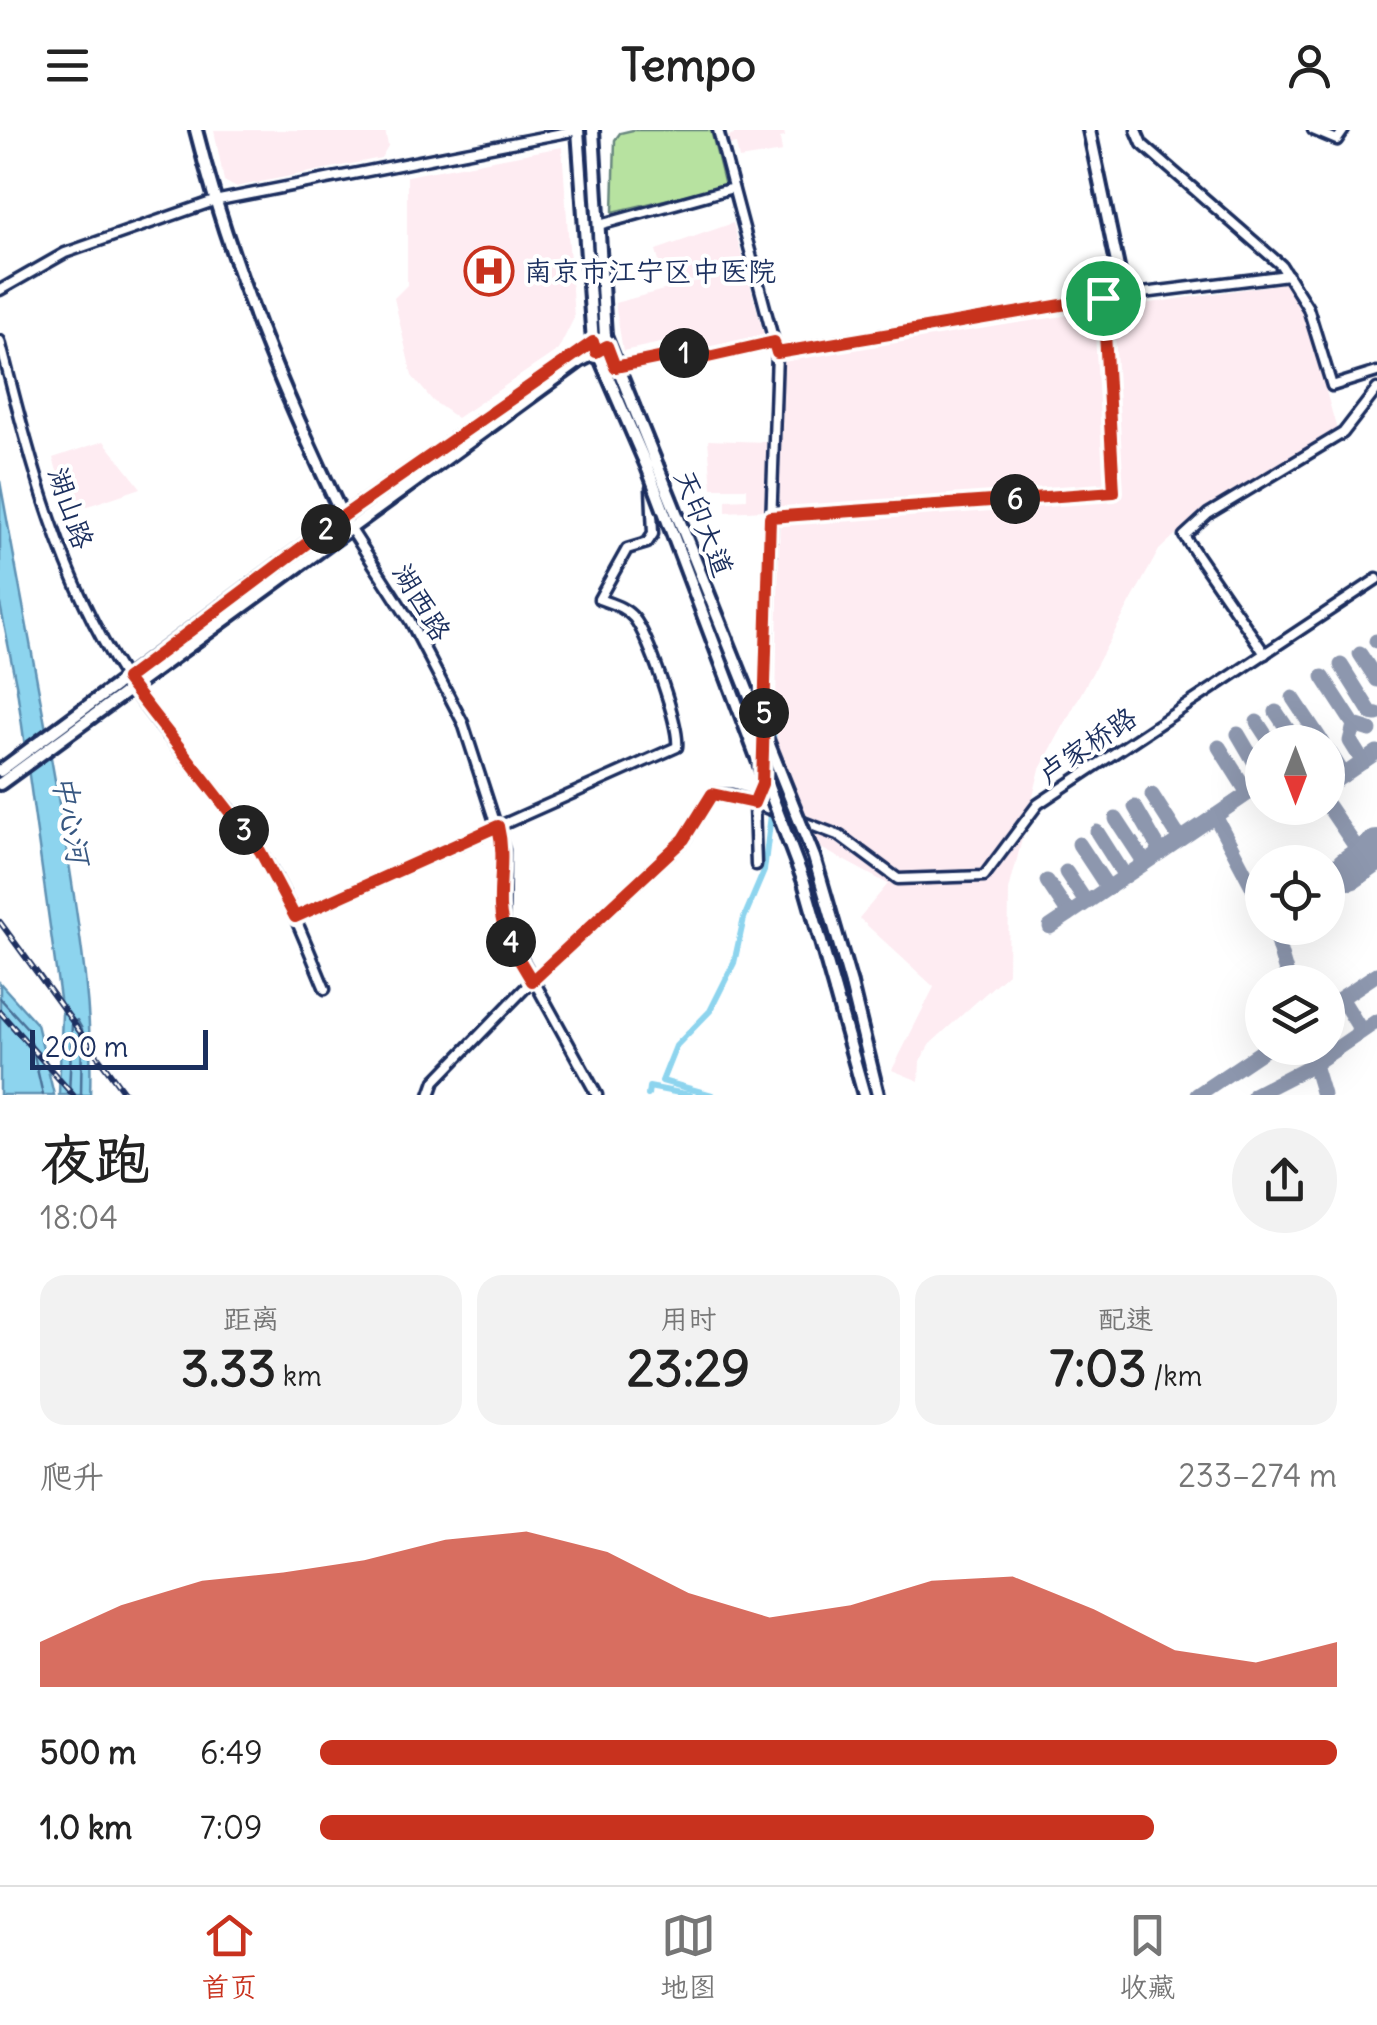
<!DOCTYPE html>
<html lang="zh">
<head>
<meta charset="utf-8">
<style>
	:root { --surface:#fff; --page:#f2f2f2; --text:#222; --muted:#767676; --line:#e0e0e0; --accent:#c8321e }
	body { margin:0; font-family:Delius,"LXGW WenKai TC",sans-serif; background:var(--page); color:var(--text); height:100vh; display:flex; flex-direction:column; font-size:38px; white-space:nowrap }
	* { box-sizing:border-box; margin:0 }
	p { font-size:32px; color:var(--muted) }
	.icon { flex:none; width:55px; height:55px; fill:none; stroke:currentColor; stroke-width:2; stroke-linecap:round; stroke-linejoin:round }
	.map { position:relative; height:965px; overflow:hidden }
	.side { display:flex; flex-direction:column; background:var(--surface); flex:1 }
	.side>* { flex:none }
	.needle { width:65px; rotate:180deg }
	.tools { position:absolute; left:1245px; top:595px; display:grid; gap:20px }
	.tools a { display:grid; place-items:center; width:100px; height:100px; border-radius:50%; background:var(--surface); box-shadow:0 10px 40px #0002; font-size:50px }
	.scale { position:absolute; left:30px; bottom:25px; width:178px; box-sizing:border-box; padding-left:10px; border:5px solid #1b2f5e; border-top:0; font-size:28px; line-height:35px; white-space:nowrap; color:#1b2f5e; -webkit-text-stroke:8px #fff; paint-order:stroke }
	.pin { position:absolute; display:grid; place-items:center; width:85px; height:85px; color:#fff; margin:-42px; border:5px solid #fff; border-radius:50%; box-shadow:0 2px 10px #0007 }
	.km { position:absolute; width:50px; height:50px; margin:-25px; border-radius:50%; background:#222; color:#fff; font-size:28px; line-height:50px; text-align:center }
	.round { display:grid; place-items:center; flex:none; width:105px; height:105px; border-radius:52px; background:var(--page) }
	.headline { display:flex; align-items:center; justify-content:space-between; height:170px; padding:0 40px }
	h1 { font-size:55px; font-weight:700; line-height:75px }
	.metrics { display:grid; grid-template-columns:repeat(3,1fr); gap:15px; height:170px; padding:10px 40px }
	.metrics div { display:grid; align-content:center; border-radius:25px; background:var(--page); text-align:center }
	.metrics b { font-size:50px; font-weight:700 }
	.metrics small { font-size:28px; font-weight:400 }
	.metrics p { font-size:28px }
	.chart { height:280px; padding:20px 40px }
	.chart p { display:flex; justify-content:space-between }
	.chart svg { width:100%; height:180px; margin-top:10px; fill:var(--accent); opacity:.7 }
	ul { padding:0 40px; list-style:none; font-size:32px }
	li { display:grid; grid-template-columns:160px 120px 1fr; align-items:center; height:75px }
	li i { height:25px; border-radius:12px; background:var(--accent) }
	header { display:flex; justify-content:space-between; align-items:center; height:130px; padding:0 40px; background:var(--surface); font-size:45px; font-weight:700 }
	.tab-bar { display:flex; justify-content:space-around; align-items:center; height:140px; border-top:2px solid var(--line); background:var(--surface); font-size:28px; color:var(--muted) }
	.tab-bar a { display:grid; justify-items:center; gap:5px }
	.tab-bar .selected { color:var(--accent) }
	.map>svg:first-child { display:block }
</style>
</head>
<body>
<header><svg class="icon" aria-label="menu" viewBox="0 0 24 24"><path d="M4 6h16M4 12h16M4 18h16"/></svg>Tempo<svg class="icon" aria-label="person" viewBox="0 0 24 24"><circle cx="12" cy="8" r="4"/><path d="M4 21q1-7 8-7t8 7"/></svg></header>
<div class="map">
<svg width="1377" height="965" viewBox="0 0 1377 965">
	<rect width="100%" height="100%" fill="#fff"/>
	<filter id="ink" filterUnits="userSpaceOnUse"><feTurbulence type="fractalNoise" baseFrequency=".01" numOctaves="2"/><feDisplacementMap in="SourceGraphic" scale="20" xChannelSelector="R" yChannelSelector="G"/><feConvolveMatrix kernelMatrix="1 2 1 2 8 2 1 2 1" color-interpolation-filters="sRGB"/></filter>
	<g filter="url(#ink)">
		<g fill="#feecf2">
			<polygon points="214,0 385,0 388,16 381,28 235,57 224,51"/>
			<polygon points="733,0 784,0 785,7 780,8 782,22 739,29 736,14 730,15 728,7 734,5"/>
			<polygon points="562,17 574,188 558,220 457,288 433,271 412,246 394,168 407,155 407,46"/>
			<polygon points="733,93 767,215 685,235 679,216 665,212 623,221 615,173 735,141 665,157 656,120"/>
			<polygon points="1284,153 1304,184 1337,300 1202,380 1159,420 1040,639 1009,760 1008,843 930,914 920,931 919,951 892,940 934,857 859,788 888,754 774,693 782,228"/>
			<polygon points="708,310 766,312 766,380 726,382 726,370 747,369 747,358 712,358"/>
			<polygon points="104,311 141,358 70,382 53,328"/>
		</g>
		<polygon fill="#b7e2a0" stroke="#69887f" stroke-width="2.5" points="633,0 711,0 725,56 613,82 615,10 620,3"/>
		<g fill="#8dd4ee" stroke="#5f92b4" stroke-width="2.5">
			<path d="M 0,351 C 22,474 47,597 67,721 C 80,803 93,882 90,965 L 59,965 L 62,883 L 17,559 L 0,474 Z"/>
			<polygon points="0,853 37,894 54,965 0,965"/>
		</g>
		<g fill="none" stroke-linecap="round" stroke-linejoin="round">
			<g stroke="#497198" stroke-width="2.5">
				<polyline points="0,868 28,899 43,965"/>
				<polyline points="69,965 72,894 77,890 82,899 81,965"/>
			</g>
			<g stroke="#8dd4ee" stroke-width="6">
				<polyline points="773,619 774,577"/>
				<polyline points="772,659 773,632"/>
				<polyline points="648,965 649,957 690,965"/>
				<polyline points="712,965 662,951 676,916 710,881 734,833 744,788 764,741 772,677"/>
			</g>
			<g stroke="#8d97ae" stroke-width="15">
				<polyline points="1376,511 1377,511"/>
				<polyline points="1360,524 1377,550"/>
				<polyline points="1341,535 1371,583 1377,584"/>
				<polyline points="1323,547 1354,595 1370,600"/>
				<polyline points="1293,568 1322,612"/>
				<polyline points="1276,582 1296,612"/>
				<polyline points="1257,592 1270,612"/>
				<polyline points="1354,595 1350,611 1363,632"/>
				<polyline points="1238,604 1262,645"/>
				<polyline points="1219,617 1248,663"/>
				<polyline points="1328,620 1344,645"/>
				<polyline points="1262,654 1215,686 1262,775"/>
				<polyline points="1328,656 1377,622"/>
				<polyline points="1152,665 1180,709"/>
				<polyline points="1328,676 1364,729"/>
				<polyline points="1135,677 1161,722"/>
				<polyline points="1116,689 1145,733"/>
				<polyline points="1097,702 1125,746"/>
				<polyline points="1079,714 1108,758"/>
				<polyline points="1066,742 1086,772"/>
				<polyline points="1047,751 1069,784"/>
				<polyline points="1328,755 1349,740"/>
				<polyline points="1050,797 1215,686"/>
				<polyline points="1273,798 1289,852"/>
				<polyline points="1357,904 1359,897 1341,868 1377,844"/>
				<polyline points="1309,918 1323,965"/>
				<polyline points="1197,965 1267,918"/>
				<polyline points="1254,965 1314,934 1377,891"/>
			</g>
			<polyline stroke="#8d97ae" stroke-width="40" points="1349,740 1377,720"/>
			<g stroke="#1b2f5e" stroke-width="15">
				<g id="minor">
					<polyline points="718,0 777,223 762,654 754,673 756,735"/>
					<polyline points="1136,0 1142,14 1281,135 1308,178 1332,256 1377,242"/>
					<polyline points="1313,0 1337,10 1344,0"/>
					<polyline points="599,95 733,58"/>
					<polyline points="0,160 65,123 214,71 578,0"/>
					<polyline points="1103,168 1288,145"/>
					<path d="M 0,211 C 30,328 58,443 124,546 C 164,608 219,660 260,721 C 288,764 305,812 325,859"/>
					<polyline points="615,237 684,223 686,232 774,212"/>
					<polyline points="343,387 410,491 463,593 504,720 503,795 597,965"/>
					<polyline points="770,387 1114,362 1103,168 777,223"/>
					<polyline points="1265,524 1184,406 1208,384 1343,303 1377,259"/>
					<path d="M 295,787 L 677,617 C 680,596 648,505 634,488 C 625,477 612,474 599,469 L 627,419 L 647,413 L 653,404 L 651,358"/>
					<polyline points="430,965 435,951 532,851 685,709 712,664 732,665 840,706 898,749 984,746 1038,674 1377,449"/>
				</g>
			</g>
			<g stroke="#1b2f5e" stroke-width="18">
				<g id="major">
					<path d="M 196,0 C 230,135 283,262 343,387"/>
					<polyline points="578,0 593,212 648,339 657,335 605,206 593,0"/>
					<polyline points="1089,0 1124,166"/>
					<polyline points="0,641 343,387 605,206"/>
					<polyline points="0,654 580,231 607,217"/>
					<polyline points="851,854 878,965"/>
					<polyline points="835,861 864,965"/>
				</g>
			</g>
			<use href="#minor" stroke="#fff" stroke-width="8"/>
			<use href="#major" stroke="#fff" stroke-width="10"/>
			<g stroke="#1b2f5e" stroke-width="6">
				<g id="rail">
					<polyline points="0,792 126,965"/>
					<polyline points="0,882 73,965"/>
				</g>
			</g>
			<use href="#rail" stroke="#fff" stroke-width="2.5" stroke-dasharray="8" stroke-linecap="butt"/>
			<g stroke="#1b2f5e" stroke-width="18" stroke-linecap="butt">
				<g id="major-bridge">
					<polyline points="657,335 814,727 851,854"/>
					<polyline points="648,339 804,752 835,861"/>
				</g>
			</g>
			<use href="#major-bridge" stroke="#fff" stroke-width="10"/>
		</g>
	</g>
	<g fill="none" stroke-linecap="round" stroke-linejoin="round" filter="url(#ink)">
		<g stroke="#fff" stroke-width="20">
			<path id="route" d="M 1103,168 L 1114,362 L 770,387 L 762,654 L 754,673 L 712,664 L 684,709 L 532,851 C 519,829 501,803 500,777 C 499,748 505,725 498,696 L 295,787 L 260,721 L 126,549 L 342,387 L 593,212 L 596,222 L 607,216 L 615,237 L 684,223 L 686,232 L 774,212 L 777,223 Z"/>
		</g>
		<use href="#route" stroke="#c8321e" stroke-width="12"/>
	</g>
	<defs>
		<g id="hospital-ring" transform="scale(2.5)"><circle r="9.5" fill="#fff" stroke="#c8321e" stroke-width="1.5"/><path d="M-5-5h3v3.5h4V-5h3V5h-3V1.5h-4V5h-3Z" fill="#c8321e"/></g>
	</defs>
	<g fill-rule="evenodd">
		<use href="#hospital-ring" x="489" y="141"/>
	</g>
	<g text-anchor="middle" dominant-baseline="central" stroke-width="8" stroke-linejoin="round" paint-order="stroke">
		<g font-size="28" fill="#1b2f5e" stroke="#fff" text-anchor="start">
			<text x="524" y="141">南京市江宁区中医院</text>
		</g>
		<g font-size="28" fill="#1b2f5e" stroke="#fff">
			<text transform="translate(71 378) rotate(71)">湖山路</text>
			<text transform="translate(704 393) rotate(68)">天印大道</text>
			<text transform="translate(422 472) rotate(59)">湖西路</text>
			<text transform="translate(1087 615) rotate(-34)">卢家桥路</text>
		</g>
		<g font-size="30" font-style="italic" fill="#385882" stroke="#fff">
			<text transform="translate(72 689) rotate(80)">中心河</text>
		</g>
	</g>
</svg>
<div class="tools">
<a><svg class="needle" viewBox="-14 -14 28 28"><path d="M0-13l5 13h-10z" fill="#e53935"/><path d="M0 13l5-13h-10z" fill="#767676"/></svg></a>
<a><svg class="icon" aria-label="locate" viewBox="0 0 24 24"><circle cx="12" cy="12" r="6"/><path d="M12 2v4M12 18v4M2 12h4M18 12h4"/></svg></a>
<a><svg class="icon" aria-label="layers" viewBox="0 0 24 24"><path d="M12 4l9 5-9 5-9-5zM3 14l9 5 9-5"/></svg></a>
</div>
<div class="scale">200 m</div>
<div class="pin" style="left:1103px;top:168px;background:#1e9e55"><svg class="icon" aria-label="arrive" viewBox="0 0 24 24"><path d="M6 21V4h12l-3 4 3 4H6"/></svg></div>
<b class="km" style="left:684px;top:223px">1</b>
<b class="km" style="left:326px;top:399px">2</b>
<b class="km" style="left:244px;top:700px">3</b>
<b class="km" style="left:511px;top:812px">4</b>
<b class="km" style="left:764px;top:583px">5</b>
<b class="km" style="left:1015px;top:369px">6</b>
</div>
<section class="side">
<div class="headline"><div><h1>夜跑</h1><p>18:04</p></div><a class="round"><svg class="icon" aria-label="share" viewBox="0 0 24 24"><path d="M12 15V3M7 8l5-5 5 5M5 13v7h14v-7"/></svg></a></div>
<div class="metrics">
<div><p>距离</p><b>3.33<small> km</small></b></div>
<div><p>用时</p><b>23:29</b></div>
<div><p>配速</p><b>7:03<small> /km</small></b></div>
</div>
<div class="chart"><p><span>爬升</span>233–274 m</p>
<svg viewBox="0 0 160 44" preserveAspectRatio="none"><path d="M0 44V33L10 24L20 18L30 16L40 13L50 8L60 6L70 11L80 21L90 27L100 24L110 18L120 17L130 25L140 35L150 38L160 33V44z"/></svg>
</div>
<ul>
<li><b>500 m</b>6:49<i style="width:100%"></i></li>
<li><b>1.0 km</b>7:09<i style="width:82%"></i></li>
</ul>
</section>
<nav class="tab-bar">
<a class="selected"><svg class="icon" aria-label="home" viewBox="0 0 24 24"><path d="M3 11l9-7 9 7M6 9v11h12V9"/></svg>首页</a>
<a><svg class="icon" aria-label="map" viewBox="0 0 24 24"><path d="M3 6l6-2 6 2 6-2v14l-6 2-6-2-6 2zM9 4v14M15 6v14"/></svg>地图</a>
<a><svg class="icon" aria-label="saved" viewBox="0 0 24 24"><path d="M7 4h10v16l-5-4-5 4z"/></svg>收藏</a>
</nav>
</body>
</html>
